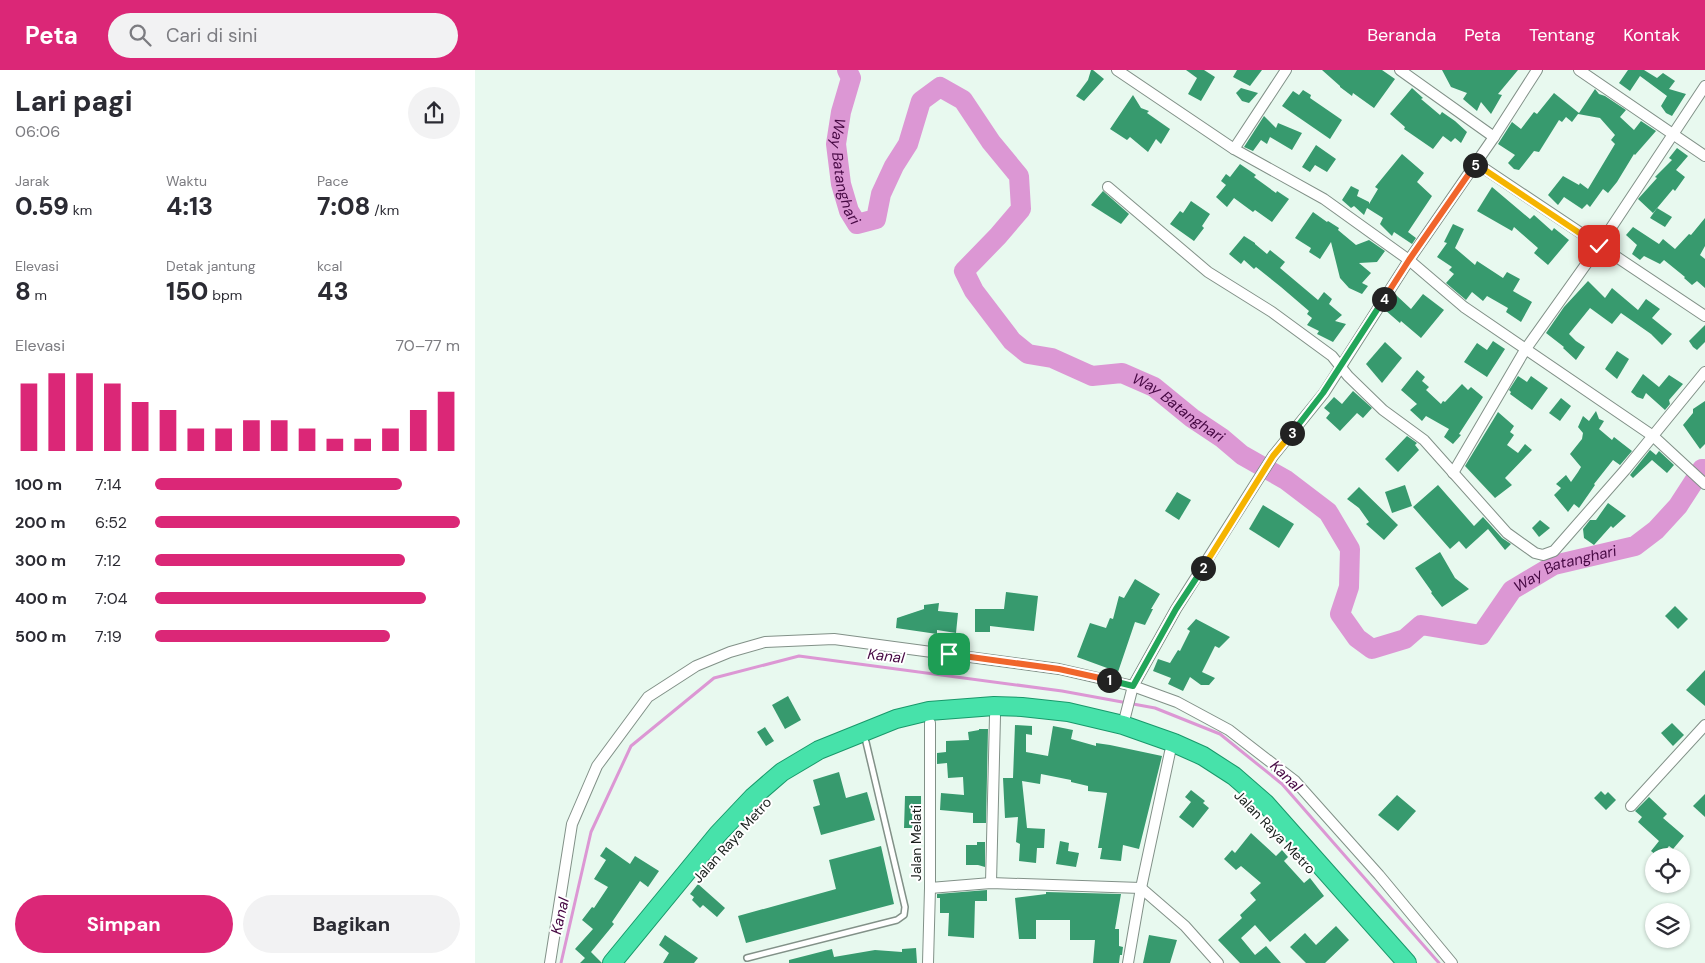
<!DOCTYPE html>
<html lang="id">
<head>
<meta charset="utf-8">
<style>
	:root { --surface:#fff; --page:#f2f2f3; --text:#2b2b33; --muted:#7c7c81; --accent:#db2777 }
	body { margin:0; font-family:"DM Sans",sans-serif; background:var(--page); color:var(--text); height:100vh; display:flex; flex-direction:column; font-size:19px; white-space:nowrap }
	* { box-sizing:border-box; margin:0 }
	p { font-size:16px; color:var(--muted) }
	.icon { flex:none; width:28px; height:28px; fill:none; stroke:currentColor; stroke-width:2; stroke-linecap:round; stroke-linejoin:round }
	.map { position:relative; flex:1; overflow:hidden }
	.panel { display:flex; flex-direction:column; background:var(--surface); width:475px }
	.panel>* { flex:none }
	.tools { position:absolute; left:1170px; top:778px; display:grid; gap:10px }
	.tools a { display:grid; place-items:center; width:45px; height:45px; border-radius:50%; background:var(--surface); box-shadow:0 1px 4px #0004; font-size:25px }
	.pin { position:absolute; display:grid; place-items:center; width:42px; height:42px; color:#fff; margin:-21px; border-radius:10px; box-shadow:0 2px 8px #0006 }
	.km { position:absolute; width:25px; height:25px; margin:-12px; border-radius:50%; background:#222; color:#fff; font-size:14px; line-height:25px; text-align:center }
	.round { display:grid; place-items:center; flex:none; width:52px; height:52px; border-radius:26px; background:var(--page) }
	.head { display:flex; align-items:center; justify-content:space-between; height:85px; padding:0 15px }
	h1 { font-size:28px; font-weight:800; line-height:38px }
	.figures { display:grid; grid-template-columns:repeat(3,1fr); gap:8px; height:85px; padding:5px 15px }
	.figures div { display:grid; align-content:center }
	.figures b { font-size:25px; font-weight:800 }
	.figures small { font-size:14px; font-weight:400 }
	.figures p { font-size:14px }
	.chart { height:140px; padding:10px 15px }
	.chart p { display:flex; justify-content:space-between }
	.chart svg { width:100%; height:90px; margin-top:5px; stroke:var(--accent); stroke-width:6 }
	.primary-button { display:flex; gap:10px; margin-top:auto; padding:10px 15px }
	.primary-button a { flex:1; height:58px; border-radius:30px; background:var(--accent); color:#fff; font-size:20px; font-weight:800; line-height:58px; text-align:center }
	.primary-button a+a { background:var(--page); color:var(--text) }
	ul { padding:0 15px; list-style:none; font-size:16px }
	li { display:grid; grid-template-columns:80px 60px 1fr; align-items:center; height:38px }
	li i { height:12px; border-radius:6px; background:var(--accent) }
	header { display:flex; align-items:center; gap:30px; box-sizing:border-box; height:70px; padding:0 25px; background:var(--accent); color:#fff }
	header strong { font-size:24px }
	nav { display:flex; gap:28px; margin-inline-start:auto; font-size:18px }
	.search { width:350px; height:45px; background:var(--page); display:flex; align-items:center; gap:12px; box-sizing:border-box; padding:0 18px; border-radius:28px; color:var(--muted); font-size:19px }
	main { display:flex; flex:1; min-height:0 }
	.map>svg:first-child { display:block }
</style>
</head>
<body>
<header>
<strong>Peta</strong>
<div class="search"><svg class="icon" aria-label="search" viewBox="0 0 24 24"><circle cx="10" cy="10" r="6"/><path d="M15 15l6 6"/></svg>Cari di sini</div>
<nav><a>Beranda</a><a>Peta</a><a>Tentang</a><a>Kontak</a></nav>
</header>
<main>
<section class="panel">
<div class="head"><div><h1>Lari pagi</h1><p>06:06</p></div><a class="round"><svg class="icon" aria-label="share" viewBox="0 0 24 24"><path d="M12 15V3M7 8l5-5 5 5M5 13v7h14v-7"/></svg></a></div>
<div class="figures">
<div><p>Jarak</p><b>0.59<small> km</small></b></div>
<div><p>Waktu</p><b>4:13</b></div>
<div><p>Pace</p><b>7:08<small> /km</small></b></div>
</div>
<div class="figures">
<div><p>Elevasi</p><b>8<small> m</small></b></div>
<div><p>Detak jantung</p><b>150<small> bpm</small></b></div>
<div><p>kcal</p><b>43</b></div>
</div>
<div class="chart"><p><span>Elevasi</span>70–77 m</p>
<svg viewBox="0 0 160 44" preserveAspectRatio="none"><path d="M5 44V11M15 44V6M25 44V6M35 44V11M45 44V20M55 44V24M65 44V33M75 44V33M85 44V29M95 44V29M105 44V33M115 44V38M125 44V38M135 44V33M145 44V24M155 44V15"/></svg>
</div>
<ul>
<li><b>100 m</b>7:14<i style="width:81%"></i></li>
<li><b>200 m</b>6:52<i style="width:100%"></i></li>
<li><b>300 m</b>7:12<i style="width:82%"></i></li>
<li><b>400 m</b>7:04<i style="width:89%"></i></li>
<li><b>500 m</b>7:19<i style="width:77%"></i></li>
</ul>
<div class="primary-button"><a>Simpan</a><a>Bagikan</a></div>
</section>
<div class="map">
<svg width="1230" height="893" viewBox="0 0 1230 893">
	<rect width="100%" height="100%" fill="#e8f9ef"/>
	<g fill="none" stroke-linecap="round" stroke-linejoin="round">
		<polyline stroke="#dc97d4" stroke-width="3" points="86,893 116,762 156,676 239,608 324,586 587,621 680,638 745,664 807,714 964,893"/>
		<path stroke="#dc97d4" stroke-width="20" id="s1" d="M 372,0 L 376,8 L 366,42 L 361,74 L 366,114 L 374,141 L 382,154 L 401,149 L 406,124 L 419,96 L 433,74 L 446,31 L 465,17 L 488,30 L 516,72 L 544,106 L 546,139 L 523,166 L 489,201 L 499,221 L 537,271 L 553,284 L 577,288 L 617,306 L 647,303 L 679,317 L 717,348 L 747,368 L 767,385 L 811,410 L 853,442 L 875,479 L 874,517 L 865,544 L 882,568 L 897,579 L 930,569 L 946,555 L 1006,565 L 1037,520 L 1079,495 L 1160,476 L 1181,460 L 1203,436 L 1227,399 L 1230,399"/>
	</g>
	<g fill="#379a6e">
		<polygon points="616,0 618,0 629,9 609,31 601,26 613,10"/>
		<polygon points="711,0 729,0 740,7 726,31 713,24 722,8"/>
		<polygon points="762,0 787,0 775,16 758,7"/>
		<polygon points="847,0 907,0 920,9 899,38 878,23 877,26 865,17 865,16"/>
		<polygon points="967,0 1043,0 1023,24 1027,25 1016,44 1006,32 1002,41 988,29 992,23 976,17"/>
		<polygon points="1153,0 1169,0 1182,8 1188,3 1200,11 1194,19 1211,24 1197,46 1191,43 1186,36 1192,26 1165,6 1155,21 1144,13"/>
		<polygon points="766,18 783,23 774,33 767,31 761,23"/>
		<polygon points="937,18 948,28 946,29 965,45 967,42 980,51 992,62 986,73 980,68 976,72 968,66 958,79 929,59 930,57 915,44"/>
		<polygon points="1120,19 1124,24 1130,26 1151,40 1145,47 1159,60 1166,51 1181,61 1160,85 1159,84 1142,112 1133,123 1128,119 1115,137 1112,134 1107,139 1089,127 1083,135 1073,125 1088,106 1104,115 1105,113 1113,119 1140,74 1136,70 1140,65 1125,48 1103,44 1097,52 1091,47 1087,52 1084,50 1064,82 1059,81 1044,100 1039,99 1033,93 1040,85 1023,74 1037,52 1046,59 1059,42 1062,44 1079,23 1104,43"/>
		<polygon points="828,20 836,25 835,28 867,50 855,69 807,36 818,21 824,25"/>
		<polygon points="658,25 666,38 674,41 672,43 695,59 686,74 681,69 673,82 655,67 652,70 635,59"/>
		<polygon points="789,46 801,58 803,53 827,63 817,80 795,67 792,74 786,70 778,81 769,77"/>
		<polygon points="841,75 861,89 852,102 840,95 835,102 827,97"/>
		<polygon points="1202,78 1213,86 1201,100 1210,107 1200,121 1198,119 1178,143 1163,129 1182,108 1180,107 1197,90 1194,88"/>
		<polygon points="927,84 949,103 942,112 957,126 933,162 941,168 937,174 919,162 917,166 905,154 908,148 892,138 889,145 879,136 876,138 867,130 876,116 884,120 882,126 894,132 894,134 903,119 900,117"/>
		<polygon points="765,94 781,105 779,107 801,123 802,121 814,129 797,152 780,140 778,142 759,128 752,137 741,127 751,115 746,111 751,104 755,107"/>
		<polygon points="1017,117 1055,149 1059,145 1077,161 1079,158 1094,170 1073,195 1059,183 1063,178 1039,157 1037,161 1002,141"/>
		<polygon points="628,121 654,144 646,154 616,135"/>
		<polygon points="716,131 735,144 727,156 729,158 719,171 695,154 705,141 708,143"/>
		<polygon points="1182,138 1197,147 1190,157 1175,148"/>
		<polygon points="838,142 852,152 853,151 864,158 863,160 881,175 894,170 910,181 902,192 884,193 896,203 887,213 893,216 887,224 874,218 865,208 856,172 845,189 834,182 836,178 820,168"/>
		<polygon points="1230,148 1230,176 1225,185 1230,189 1230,218 1222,211 1217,215 1209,208 1210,207 1189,190 1185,194 1169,186 1165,190 1157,184 1162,175 1151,165 1158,157 1184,174 1188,169 1200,179 1214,164 1216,165"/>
		<polygon points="978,154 989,159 980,178 1000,195 1002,191 1028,208 1032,202 1045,209 1038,221 1057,232 1046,252 1031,242 1033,238 1012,226 1008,231 997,222 991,230 971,213 979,204 974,200 977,197 962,187 972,173 969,172"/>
		<polygon points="769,166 780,173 780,174 792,184 795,180 810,192 805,198 843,230 849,222 857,229 854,234 867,245 860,251 871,254 858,272 842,264 844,261 832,255 837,248 832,244 834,241 806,217 781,197 779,199 769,190 766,194 754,184"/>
		<polygon points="1113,211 1130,228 1137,218 1163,240 1171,229 1185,239 1177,248 1197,264 1187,275 1176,264 1146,243 1137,254 1115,238 1094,264 1101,271 1110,277 1101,290 1088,278 1089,277 1071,263 1089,237"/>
		<polygon points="948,224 969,240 946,268 926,251 925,253 910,240 921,225 936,239"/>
		<polygon points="1230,255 1230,272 1222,280 1218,277 1214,271"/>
		<polygon points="1018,271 1030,279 1012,307 989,292 1002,273 1012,280"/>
		<polygon points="910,272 927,288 907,313 891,294"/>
		<polygon points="1142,281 1154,289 1142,309 1130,299"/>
		<polygon points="942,300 950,307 947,311 954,317 951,320 966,334 968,331 970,332 987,314 993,320 996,317 1008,327 984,364 986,365 978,374 969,367 974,359 951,346 947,351 935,340 942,334 926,320"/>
		<polygon points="1168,304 1184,317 1194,305 1208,314 1194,330 1195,334 1190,340 1171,323 1168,329 1162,327 1156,322"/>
		<polygon points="1043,306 1052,312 1056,306 1073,318 1057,340 1035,324 1036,322 1034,320"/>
		<polygon points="878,321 897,338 888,348 882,343 865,361 851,348 855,343 849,338 859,327 867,334"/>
		<polygon points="1086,328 1096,336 1085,351 1074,343"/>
		<polygon points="1230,331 1230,374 1225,379 1208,355 1218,343 1218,339"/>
		<polygon points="1121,341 1124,349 1129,351 1124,359 1137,370 1139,367 1157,381 1145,395 1138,390 1119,414 1120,415 1104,438 1099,434 1093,442 1079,425 1086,418 1081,414 1091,405 1096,412 1103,402 1106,397 1095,384 1107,369 1108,363 1103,357 1108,346 1114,351"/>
		<polygon points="1023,342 1039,356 1035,362 1039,365 1032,375 1043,383 1050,374 1057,380 1030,408 1037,415 1020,428 990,396"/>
		<polygon points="932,366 942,373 940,375 944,380 923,402 910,389"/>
		<polygon points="1175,380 1181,385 1184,381 1199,395 1192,403 1177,390 1158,408 1155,405"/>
		<polygon points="930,415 937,436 917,443 910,422"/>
		<polygon points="963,415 999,456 1008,447 1027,468 1036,474 1030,480 1013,459 991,479 984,471 975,479 938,437"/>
		<polygon points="884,417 923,455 909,470 891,454 894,452 884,438 872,429"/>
		<polygon points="702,422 716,430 704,450 690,441"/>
		<polygon points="1133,433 1151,446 1138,458 1136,456 1119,475 1109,468 1108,459 1115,450 1121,450"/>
		<polygon points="788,435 819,454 804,478 774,459"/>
		<polygon points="1065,450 1075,458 1064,467 1057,458"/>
		<polygon points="965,482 980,508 994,519 967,537 956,523 957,522 940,498"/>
		<polygon points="660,509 685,524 676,539 678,539 670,555 660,552 643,602 602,587 615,553 631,558 635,548 638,549 644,526 649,528"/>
		<polygon points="531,522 563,526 559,561 515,556 515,562 500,562 500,539 529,539"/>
		<polygon points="464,533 463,541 483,543 481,563 462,560 462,564 421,558 422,548 449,539 449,535"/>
		<polygon points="1200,536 1213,549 1203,559 1190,546"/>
		<polygon points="721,549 755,567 744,578 740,576 727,602 740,608 734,615 726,615 715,607 708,621 693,614 696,608 678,601 683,589 695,593 703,580 705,581 715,561 712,559"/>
		<polygon points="1230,600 1230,636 1211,620"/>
		<polygon points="313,626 326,650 310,659 297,635"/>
		<polygon points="1197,653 1209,665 1198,676 1186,663"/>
		<polygon points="540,655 557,656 557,665 551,664 551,682 573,686 578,656 598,660 596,669 621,676 621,673 635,675 687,686 664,779 648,775 646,791 625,789 627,778 623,778 632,723 613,721 613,716 596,712 596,710 566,704 565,714 547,711 552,758 570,759 569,778 562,778 561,793 544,791 545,774 541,772 543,747 530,748 528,708 538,708"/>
		<polygon points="290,657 299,671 291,676 282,662"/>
		<polygon points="504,659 513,659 511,753 498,753 498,743 465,740 466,723 489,725 488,707 473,708 472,693 462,694 462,683 471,682 471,671 494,670 493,662 504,660"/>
		<polygon points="364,702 371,728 392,722 400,750 346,765 338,737 345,735 338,710"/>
		<polygon points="716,720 730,731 728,733 734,738 718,758 704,747 716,732 710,727"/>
		<polygon points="1126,721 1130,725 1133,722 1141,730 1131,740 1119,728"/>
		<polygon points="1230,724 1230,747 1218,736"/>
		<polygon points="922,725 941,741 923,761 903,745"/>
		<polygon points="430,726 446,726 446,758 429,758"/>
		<polygon points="1174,727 1192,744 1188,748 1209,766 1198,779 1194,776 1186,786 1182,786 1176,781 1184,771 1163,752 1167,747 1160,741"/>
		<polygon points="776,763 801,786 807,780 813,787 809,791 829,813 835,808 849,826 795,872 780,855 766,868 780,885 791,876 806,893 765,893 743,870 767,848 765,845 781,830 775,823 786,813 766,796 761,800 749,789 757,780 760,783"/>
		<polygon points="585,771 594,773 593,781 604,783 601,797 581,794"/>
		<polygon points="502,772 510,772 510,797 503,795 491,795 491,775 502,775"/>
		<polygon points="406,776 419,834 271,873 263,846 361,819 354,790"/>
		<polygon points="131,777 155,794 160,786 184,801 173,817 165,811 137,852 139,854 116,882 127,893 105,893 110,888 100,879 118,859 107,850 117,837 119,838 133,817 119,809 131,790 125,786"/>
		<polygon points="223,814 250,838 242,847 228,835 225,838 217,830 219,827 215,824"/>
		<polygon points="512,820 512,831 500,831 499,868 473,866 474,843 465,843 465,828 462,828 462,824"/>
		<polygon points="571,822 646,824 640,859 644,859 644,876 648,877 647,885 645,885 644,893 618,893 620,870 595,870 595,850 561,850 561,869 544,869 540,828 571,824"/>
		<polygon points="861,856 874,870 850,893 831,893 815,877 830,863 841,875"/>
		<polygon points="190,865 223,888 219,893 188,893 194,883 184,875"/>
		<polygon points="674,865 702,870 695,893 668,893"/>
		<polygon points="441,878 442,893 314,893 314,890 357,879 359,887 400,880 427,882 427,879"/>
	</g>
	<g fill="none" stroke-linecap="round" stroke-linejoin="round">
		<g stroke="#829188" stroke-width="8">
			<polyline id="service" points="272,888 422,850 429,845 430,837 391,672"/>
		</g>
		<g stroke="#829188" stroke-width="12">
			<g id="minor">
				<polyline points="642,0 759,79 849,129 934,190 989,237 1178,366 1230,414"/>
				<polyline points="925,0 1019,67"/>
				<polyline points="1104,0 1230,86"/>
				<polyline points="759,79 811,0"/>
				<polyline points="1001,93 1230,246"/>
				<polyline points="633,117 733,202 797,242 857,286 873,306 908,340 949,370 1032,463 1060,483 1068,485 1079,481 1150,400 1230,302"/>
				<polyline points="978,403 1050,280 1124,176 1230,16"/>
				<polyline points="648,655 658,616 701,539 798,386 849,323 934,190 1019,67 1062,0"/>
				<polyline points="1156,736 1230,655"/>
				<polyline points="516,813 520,646"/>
				<polyline points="455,818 516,813 666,818 710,856 743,893"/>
				<polyline points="75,893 97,754 122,696 173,627 221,596 255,582 290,572 359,569 584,599 658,616 702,632 754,660 820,711 904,805 977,893"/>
				<polyline points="453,893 455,818 455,653"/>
				<polyline points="653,893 666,818 695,682"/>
			</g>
		</g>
		<g stroke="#19986a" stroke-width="20">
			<polyline id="trunk" points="137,893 243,764 278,727 307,702 344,680 421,649 454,641 519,636 547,637 593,642 648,655 699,673 728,686 759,706 790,733 932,893"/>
		</g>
		<use href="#service" stroke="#fff" stroke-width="5"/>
		<use href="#minor" stroke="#fff" stroke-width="10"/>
		<use href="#trunk" stroke="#47e2aa" stroke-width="18"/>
	</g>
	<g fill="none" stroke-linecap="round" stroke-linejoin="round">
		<g stroke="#fff" stroke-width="10">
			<polyline id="split-1" points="474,584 584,599 634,610"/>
		</g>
		<g stroke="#fff" stroke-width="10">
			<polyline id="split-2" points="634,610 658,616 701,539 728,498"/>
		</g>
		<g stroke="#fff" stroke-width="10">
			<polyline id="split-3" points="728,498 798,386 817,363"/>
		</g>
		<g stroke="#fff" stroke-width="10">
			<polyline id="split-4" points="817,363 848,323 909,229"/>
		</g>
		<g stroke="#fff" stroke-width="10">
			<polyline id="split-5" points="909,229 934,190 1000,95"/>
		</g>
		<g stroke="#fff" stroke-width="10">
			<polyline id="split-6" points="1000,95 1001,94 1124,176"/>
		</g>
		<use href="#split-1" stroke="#f0652b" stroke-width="6"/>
		<use href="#split-2" stroke="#22a559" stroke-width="6"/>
		<use href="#split-3" stroke="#f5b400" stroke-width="6"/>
		<use href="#split-4" stroke="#22a559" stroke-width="6"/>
		<use href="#split-5" stroke="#f0652b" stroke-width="6"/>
		<use href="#split-6" stroke="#f5b400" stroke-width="6"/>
	</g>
	<g text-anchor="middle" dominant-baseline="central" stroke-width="4" stroke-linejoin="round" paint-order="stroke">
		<g font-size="14" fill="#181e1b" stroke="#fff">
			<text transform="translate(800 762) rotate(46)">Jalan Raya Metro</text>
			<text transform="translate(257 770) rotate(-48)">Jalan Raya Metro</text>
			<text transform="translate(441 773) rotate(-90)">Jalan Melati</text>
		</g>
		<g font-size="15" font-style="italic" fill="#460843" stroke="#fff">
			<text stroke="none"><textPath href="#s1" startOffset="105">Way Batanghari</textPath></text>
			<text stroke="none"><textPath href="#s1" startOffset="840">Way Batanghari</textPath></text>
			<text stroke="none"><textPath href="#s1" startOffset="1410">Way Batanghari</textPath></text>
			<text transform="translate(411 586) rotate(7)">Kanal</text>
			<text transform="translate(811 706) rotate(44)">Kanal</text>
			<text transform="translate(85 846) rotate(-77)">Kanal</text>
		</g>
	</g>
</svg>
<div class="tools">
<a><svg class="icon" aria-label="locate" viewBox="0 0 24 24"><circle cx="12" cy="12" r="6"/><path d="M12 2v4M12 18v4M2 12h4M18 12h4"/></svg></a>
<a><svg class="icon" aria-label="layers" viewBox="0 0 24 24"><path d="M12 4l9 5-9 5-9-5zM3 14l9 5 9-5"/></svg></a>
</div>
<div class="pin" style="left:474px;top:584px;background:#1e9e55"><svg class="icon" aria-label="arrive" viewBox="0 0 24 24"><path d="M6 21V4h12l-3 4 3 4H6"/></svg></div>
<div class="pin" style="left:1124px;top:176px;background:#d93025"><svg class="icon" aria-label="check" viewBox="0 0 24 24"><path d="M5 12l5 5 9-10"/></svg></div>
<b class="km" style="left:634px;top:610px">1</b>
<b class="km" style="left:728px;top:498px">2</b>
<b class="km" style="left:817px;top:363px">3</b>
<b class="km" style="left:909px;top:229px">4</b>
<b class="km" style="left:1000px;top:95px">5</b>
</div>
</main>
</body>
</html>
